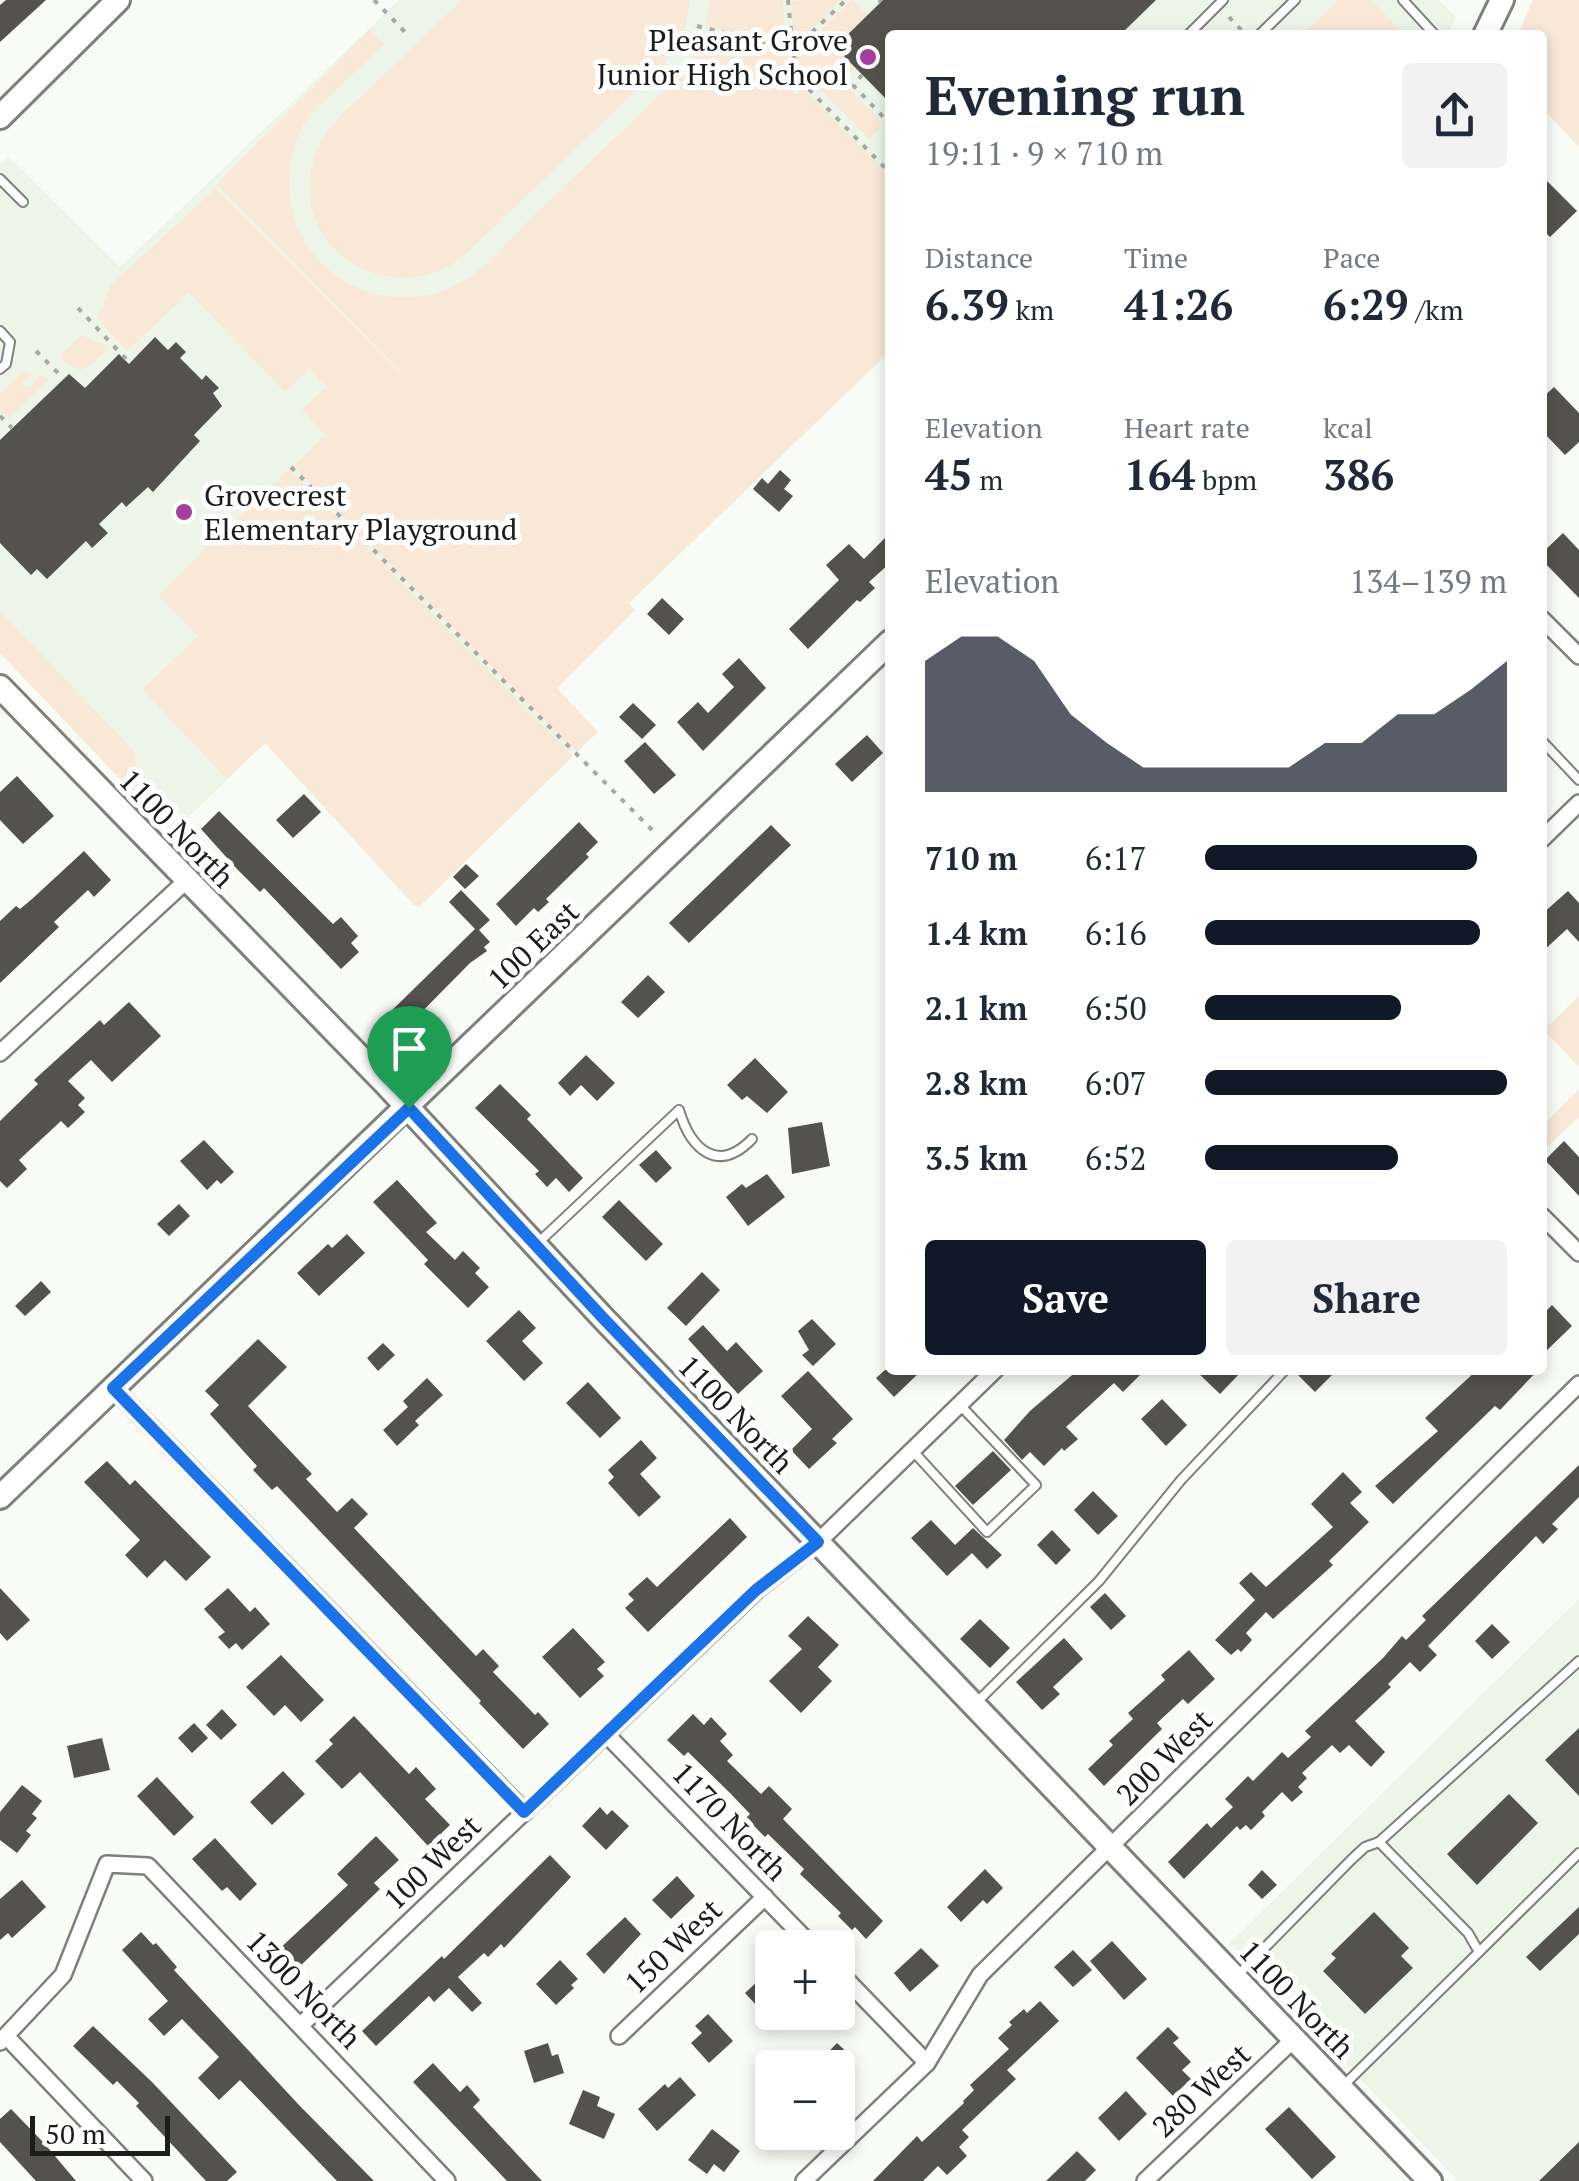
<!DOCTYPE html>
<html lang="en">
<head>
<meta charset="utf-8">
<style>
	:root { --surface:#fff; --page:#f2f2f3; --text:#1f2937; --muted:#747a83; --accent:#111827 }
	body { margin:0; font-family:"PT Serif",serif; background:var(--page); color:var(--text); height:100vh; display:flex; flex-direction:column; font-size:38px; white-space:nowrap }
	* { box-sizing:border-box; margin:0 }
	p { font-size:32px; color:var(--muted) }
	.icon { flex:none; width:55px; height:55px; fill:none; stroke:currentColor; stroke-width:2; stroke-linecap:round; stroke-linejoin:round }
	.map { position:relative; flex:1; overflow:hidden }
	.sheet { position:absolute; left:885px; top:30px; width:662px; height:1345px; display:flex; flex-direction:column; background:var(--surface); border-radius:10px; box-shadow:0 5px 15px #0003 }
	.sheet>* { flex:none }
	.buttons { position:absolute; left:755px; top:1930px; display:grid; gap:20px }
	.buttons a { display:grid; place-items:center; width:100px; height:100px; border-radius:10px; background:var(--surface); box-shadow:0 5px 15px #0003; font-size:50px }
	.scale { position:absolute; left:30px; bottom:25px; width:140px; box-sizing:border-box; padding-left:10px; border:5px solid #1b1d1b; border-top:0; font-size:28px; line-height:35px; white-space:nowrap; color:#1b1d1b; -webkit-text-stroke:8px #fff; paint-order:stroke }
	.pin { position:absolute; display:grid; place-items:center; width:85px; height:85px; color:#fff; margin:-102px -42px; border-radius:50% 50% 50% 0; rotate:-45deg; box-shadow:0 0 10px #0007 }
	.pin .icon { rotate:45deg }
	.round { display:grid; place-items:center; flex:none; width:105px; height:105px; border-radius:10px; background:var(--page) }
	.summary { display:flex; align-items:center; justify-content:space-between; height:170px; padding:0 40px }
	h1 { font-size:55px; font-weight:700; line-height:75px }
	.figures { display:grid; grid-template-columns:repeat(3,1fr); gap:15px; height:170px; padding:10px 40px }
	.figures div { display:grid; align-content:center }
	.figures b { font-size:42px; font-weight:700 }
	.figures small { font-size:28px; font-weight:400 }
	.figures p { font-size:28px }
	.chart { height:280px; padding:20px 40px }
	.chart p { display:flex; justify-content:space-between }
	.chart svg { width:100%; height:180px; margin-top:10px; fill:var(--accent); opacity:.7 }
	.primary-button { display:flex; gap:20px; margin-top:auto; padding:20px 40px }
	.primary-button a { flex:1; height:115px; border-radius:10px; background:var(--accent); color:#fff; font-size:40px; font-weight:700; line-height:115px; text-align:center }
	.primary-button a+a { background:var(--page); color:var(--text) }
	ul { padding:0 40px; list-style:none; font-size:32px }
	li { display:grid; grid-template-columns:160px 120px 1fr; align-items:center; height:75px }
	li i { height:25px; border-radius:12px; background:var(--accent) }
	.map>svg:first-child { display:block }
</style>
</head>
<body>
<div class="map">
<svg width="1579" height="2181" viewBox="0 0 1579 2181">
	<rect width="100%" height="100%" fill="#f9fcf6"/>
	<g fill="#edf5e8">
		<polygon points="399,0 1439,0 1456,17 1448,35 890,35 890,352 631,601 509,662 585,741 414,906 265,743 171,834 0,651 0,164 8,156 120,267"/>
		<polygon points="1579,1599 1579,2181 1458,2181 1230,1943"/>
	</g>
	<g fill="#f9e8d6">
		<path d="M 462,0 L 690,0 L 684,33 L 665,63 L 464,256 C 387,317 277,240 318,148 C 329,122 354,104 373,85 C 403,57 432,28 462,0 Z"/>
		<polygon points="709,0 782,0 788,42 784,45 706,26"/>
		<polygon points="803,0 841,0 797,43 794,40 791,3"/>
		<polygon points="852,0 868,15 855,68 846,79 845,84 879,120 880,128 869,139 814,83 808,83 797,72 796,54"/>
		<polygon points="1338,0 1371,0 1405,35 1302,35"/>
		<polygon points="1533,0 1579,0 1579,147 1543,109 1542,35 1518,35"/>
		<path d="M 370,29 L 384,44 L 308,117 C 286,152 283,197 301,234 C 329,294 407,315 463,281 C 488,267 510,239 530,219 C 578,173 626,128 673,82 L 687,67 L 704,33 L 786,52 L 791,75 L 799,84 L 793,92 L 796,95 L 803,88 L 890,177 L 890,350 L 629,603 L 635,610 L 557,688 L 598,732 L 577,752 L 293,466 L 325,435 L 302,410 L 326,387 L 309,369 L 285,392 L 189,293 L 127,351 L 98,319 L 110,286 L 216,188 L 496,469 L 217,184 Z"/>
		<polygon points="81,335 110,347 92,364 80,370 64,363 61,354"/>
		<polygon points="24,371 33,374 22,382 25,388 31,387 38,375 50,379 8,419 0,409 0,393"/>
		<polygon points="289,469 573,756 418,908 265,743 227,779 142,690 198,636 158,595"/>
		<polygon points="0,611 133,750 137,768 128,781 124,777 121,780 0,653"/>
		<polygon points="1579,996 1579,1067 1544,1030"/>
		<polygon points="1579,1089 1579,1117 1543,1151 1543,1125"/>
	</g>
	<g fill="#53524c">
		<polygon points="6,0 46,0 0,42 0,5"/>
		<polygon points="883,0 1156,0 1120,35 890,35 890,103 835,47"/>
		<polygon points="1542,176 1577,211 1550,237 1542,229"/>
		<polygon points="155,337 168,350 176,342 186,352 180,358 202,380 206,375 219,388 213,393 222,406 194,435 200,441 153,492 148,487 126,507 122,502 99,524 108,533 92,548 86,541 47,579 37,569 31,575 0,543 0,440 69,374 85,388 119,354 129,364"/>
		<polygon points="1554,387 1579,413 1579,442 1565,455 1542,431 1542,398"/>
		<polygon points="780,470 791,480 784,489 793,496 779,512 753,489 762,478 768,484"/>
		<polygon points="890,533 890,563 869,582 875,588 860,602 857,600 808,649 789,629 839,580 826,565 849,544 864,559"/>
		<polygon points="1563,533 1579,550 1579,598 1542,560 1542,553"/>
		<polygon points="662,598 684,619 669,635 647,614"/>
		<polygon points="739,658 766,688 703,751 677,722 698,702 708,713 734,687 722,674"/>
		<polygon points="633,703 656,725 642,739 619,717"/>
		<polygon points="867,735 883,753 852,782 835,764"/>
		<polygon points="645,742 676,775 654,794 624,761"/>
		<polygon points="17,776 54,816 23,844 0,820 0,792"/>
		<polygon points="304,794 321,812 293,838 276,820"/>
		<polygon points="219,811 333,924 341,917 358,936 351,943 359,952 341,969 264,888 260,892 237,869 201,829"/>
		<polygon points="579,822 598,842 586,854 589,857 546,899 549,902 538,912 534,908 516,926 496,904"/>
		<polygon points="771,825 791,845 689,943 669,923"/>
		<polygon points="84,851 111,880 94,897 88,890 54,922 59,927 0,983 0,921 16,906 20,909 32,899"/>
		<polygon points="466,864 479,876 465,889 453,877"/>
		<polygon points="461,890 490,920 479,930 490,942 484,947 487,951 470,963 396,1038 381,1021 475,929 449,902"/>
		<polygon points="1568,891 1579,903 1579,942 1567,929 1542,952 1542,914"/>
		<polygon points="648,975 665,992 638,1018 621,1002"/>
		<polygon points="129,1002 161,1036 112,1082 91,1060 68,1081 85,1098 78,1105 85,1112 68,1128 61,1121 19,1160 27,1169 7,1188 0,1181 0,1121 38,1084 34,1080 100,1020 104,1025"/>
		<polygon points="586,1055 615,1083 597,1101 581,1085 570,1096 558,1083"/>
		<polygon points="755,1058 788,1092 767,1113 747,1096 742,1100 727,1085"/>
		<polygon points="500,1084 531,1115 527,1119 583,1178 569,1192 556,1178 547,1187 535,1174 539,1171 475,1108"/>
		<polygon points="822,1122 830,1166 792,1174 788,1128"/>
		<polygon points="204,1140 234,1172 221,1184 217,1180 207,1190 180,1161"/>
		<polygon points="1564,1141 1579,1157 1579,1196 1545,1160"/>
		<polygon points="656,1150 672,1168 656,1183 639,1165"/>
		<polygon points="767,1174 785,1197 748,1226 726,1197 742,1184 746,1188"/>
		<polygon points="397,1180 437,1223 426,1232 455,1260 463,1251 480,1268 475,1273 489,1287 468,1308 424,1264 428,1260 373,1202"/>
		<polygon points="619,1200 663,1244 646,1261 602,1217"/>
		<polygon points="179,1204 190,1216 169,1236 157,1224"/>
		<polygon points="347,1234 365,1253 319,1296 297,1273 328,1244 332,1248"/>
		<polygon points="702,1272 720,1290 686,1326 667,1308"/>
		<polygon points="41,1281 51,1292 25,1316 15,1306"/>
		<polygon points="1552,1305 1572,1326 1542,1355 1542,1315"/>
		<polygon points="519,1310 536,1328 522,1341 543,1363 524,1381 486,1341"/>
		<polygon points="812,1319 836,1344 813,1366 802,1355 809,1350 798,1331"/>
		<polygon points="703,1325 727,1351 736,1342 763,1371 738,1394 688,1339"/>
		<polygon points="258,1339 287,1367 248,1406 312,1474 306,1479 337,1512 352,1498 368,1514 354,1528 476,1656 483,1649 499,1666 493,1672 535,1715 538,1712 549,1724 523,1749 479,1703 481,1701 277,1486 272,1490 253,1470 257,1466 210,1414 219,1405 205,1391"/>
		<polygon points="383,1343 395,1355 378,1371 367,1358"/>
		<polygon points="885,1370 922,1370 894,1397 876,1378"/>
		<polygon points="1078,1370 1145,1370 1123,1392 1114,1383 1066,1427 1078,1439 1064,1451 1062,1448 1044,1466 1030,1452 1022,1460 1004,1440 1030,1411"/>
		<polygon points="1195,1370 1243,1370 1220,1394"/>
		<polygon points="1293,1370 1337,1370 1315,1392"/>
		<polygon points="1477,1370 1538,1370 1500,1410 1495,1406 1393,1504 1375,1486 1438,1431 1425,1418"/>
		<polygon points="808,1371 853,1419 832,1439 837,1443 809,1469 791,1450 812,1429 781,1396"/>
		<polygon points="427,1378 443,1395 415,1421 419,1425 397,1446 383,1430 408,1407 403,1401"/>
		<polygon points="588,1382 621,1418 600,1438 566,1403"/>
		<polygon points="1162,1399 1187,1425 1166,1446 1141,1419"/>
		<polygon points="641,1440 657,1458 640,1474 661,1497 639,1517 608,1483 614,1477 608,1470"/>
		<polygon points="993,1451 1011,1470 973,1505 955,1486"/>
		<polygon points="107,1461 130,1485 135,1480 211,1557 186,1581 165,1560 147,1578 125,1555 140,1540 84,1482"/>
		<polygon points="1579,1465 1579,1497 1552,1524 1558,1529 1543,1544 1536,1536 1428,1646 1437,1655 1420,1672 1410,1662 1388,1684 1391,1687 1355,1721 1385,1752 1371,1767 1349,1745 1340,1753 1332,1745 1302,1773 1307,1778 1298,1787 1303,1792 1292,1802 1282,1792 1262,1812 1265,1816 1251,1830 1246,1825 1240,1830 1237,1826 1184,1879 1168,1862 1207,1823 1211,1828 1233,1807 1225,1799 1248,1776 1253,1781 1282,1752 1288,1758 1311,1737 1305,1731 1383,1658 1402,1636 1406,1640 1426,1620 1422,1616"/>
		<polygon points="1343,1472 1362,1492 1350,1503 1369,1522 1329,1561 1333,1565 1273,1619 1266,1612 1246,1633 1252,1640 1241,1652 1238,1649 1231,1655 1215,1640 1255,1600 1239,1583 1251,1572 1266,1587 1333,1527 1311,1504"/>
		<polygon points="1093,1491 1118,1516 1098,1535 1074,1510"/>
		<polygon points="730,1518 747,1537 648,1632 625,1608 634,1600 628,1594 647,1577 657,1587"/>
		<polygon points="931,1520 955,1545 973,1528 1002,1555 987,1569 972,1553 947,1576 911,1538"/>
		<polygon points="1052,1530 1071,1550 1056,1565 1037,1545"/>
		<polygon points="0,1588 30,1620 7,1641 0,1633"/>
		<polygon points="228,1588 250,1612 255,1607 270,1624 242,1650 236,1643 229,1649 218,1637 225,1632 204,1609"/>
		<polygon points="1105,1593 1126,1616 1111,1630 1090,1607"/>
		<polygon points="808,1616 839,1645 818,1667 832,1681 801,1713 769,1681 802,1649 788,1636"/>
		<polygon points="980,1619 1010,1648 990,1668 960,1639"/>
		<polygon points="1492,1624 1510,1642 1492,1659 1475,1641"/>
		<polygon points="573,1628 605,1662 597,1669 604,1676 580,1698 542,1657"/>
		<polygon points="1064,1638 1083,1659 1053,1687 1060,1694 1042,1710 1016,1682"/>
		<polygon points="1189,1650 1215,1679 1188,1704 1183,1699 1157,1723 1162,1729 1104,1786 1088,1769 1113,1745 1109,1741 1133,1719 1128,1713 1165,1680 1161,1675"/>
		<polygon points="281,1655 324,1700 301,1722 285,1705 274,1716 246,1687"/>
		<polygon points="222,1709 237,1725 221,1740 206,1725"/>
		<polygon points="693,1714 704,1725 711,1717 727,1734 720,1741 733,1755 727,1761 761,1794 769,1786 792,1809 783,1819 883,1921 866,1939 855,1927 852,1930 838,1916 841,1913 800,1874 804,1869 768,1834 765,1837 746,1818 750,1814 730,1793 688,1752 684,1756 667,1740"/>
		<polygon points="354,1716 409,1774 416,1767 436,1789 425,1799 450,1825 428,1846 360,1772 342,1789 315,1761 333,1744 329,1740"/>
		<polygon points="194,1723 208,1738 192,1753 178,1738"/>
		<polygon points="1579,1728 1579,1796 1545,1760"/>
		<polygon points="102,1738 110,1770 74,1778 67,1746"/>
		<polygon points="283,1771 305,1794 272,1825 250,1802"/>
		<polygon points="157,1777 194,1817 174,1836 137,1796"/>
		<polygon points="22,1785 42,1801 32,1814 37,1818 26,1831 31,1835 17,1853 0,1840 0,1812"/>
		<polygon points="1509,1794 1538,1823 1477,1885 1447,1854"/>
		<polygon points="600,1807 607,1815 612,1810 629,1826 606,1850 582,1826"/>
		<polygon points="376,1836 399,1860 374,1883 380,1889 296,1970 277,1951 348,1885 337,1874"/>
		<polygon points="215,1838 257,1884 240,1901 227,1887 222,1891 192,1859"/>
		<polygon points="550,1855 571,1877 504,1948 501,1944 488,1957 484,1953 458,1977 482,2003 472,2012 449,1988 434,2002 429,1996 376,2046 362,2031 442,1956 444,1959"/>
		<polygon points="985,1869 1003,1888 987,1904 983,1900 961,1922 947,1907"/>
		<polygon points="1262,1870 1277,1885 1262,1899 1248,1885"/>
		<polygon points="677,1876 695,1896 671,1919 652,1900"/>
		<polygon points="22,1880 46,1907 12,1938 8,1933 0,1940 0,1899"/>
		<polygon points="1579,1907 1579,1934 1540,1971 1526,1957"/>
		<polygon points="1374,1912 1409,1948 1401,1956 1413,1968 1365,2014 1323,1971 1336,1958 1331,1954"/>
		<polygon points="625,1917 641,1934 604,1974 586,1954"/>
		<polygon points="141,1932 153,1945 156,1943 177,1967 174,1970 298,2104 374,2181 337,2181 240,2080 219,2100 198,2078 219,2057 182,2019 164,2036 148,2019 168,2001 122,1950"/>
		<polygon points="1112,1941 1147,1979 1124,2000 1090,1961"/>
		<polygon points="921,1948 939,1966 910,1992 894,1973"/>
		<polygon points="1073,1950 1092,1970 1073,1987 1054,1967"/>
		<polygon points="560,1960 578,1979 571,1985 574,1988 556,2005 536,1984"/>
		<polygon points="763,1976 772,1986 772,2022 745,1993"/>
		<polygon points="1040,2001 1059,2021 1007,2070 1016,2079 962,2130 969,2137 959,2147 967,2156 947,2175 938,2166 923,2181 873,2181 917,2136 922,2142 964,2103 963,2101 974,2090 970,2085 1009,2049 998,2038 1012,2025 1009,2022 1024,2009 1027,2013"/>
		<polygon points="708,2014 733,2041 709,2063 691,2043 702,2033 695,2026"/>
		<polygon points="93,2026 152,2082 237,2172 227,2181 206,2181 136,2106 139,2103 117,2081 113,2085 73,2046"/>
		<polygon points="1168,2027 1179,2038 1173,2043 1191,2062 1182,2070 1191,2079 1173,2096 1136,2058"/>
		<polygon points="548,2043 552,2056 558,2054 564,2073 534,2083 524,2051"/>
		<polygon points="837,2043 852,2057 841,2068 813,2068"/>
		<polygon points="433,2063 460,2092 467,2085 480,2100 473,2107 542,2181 507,2181 413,2082"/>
		<polygon points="680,2077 696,2095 657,2131 638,2109 665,2084 668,2088"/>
		<polygon points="583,2090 600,2097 597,2106 615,2114 604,2139 569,2124"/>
		<polygon points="1126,2091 1147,2114 1119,2141 1098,2118"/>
		<polygon points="1289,2107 1336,2157 1312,2179 1265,2129"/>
		<polygon points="11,2109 44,2143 76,2181 36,2181 0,2142 0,2119"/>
		<polygon points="712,2129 740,2151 724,2172 714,2164 707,2174 688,2160"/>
		<polygon points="1579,2142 1579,2181 1539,2181"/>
		<polygon points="1077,2151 1096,2170 1085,2181 1046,2181"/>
	</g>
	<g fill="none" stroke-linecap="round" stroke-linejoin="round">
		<g stroke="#7d807b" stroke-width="12">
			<g id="lane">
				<polyline points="1403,0 1435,35"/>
				<polyline points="1188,35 1223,0"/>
				<polyline points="1259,35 1295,0"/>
				<polyline points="0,179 23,202"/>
				<polyline points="0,331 10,342 6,364 0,369"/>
				<polyline points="1542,741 1579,780"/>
				<path d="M 539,1242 L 679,1110 C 691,1150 718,1174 752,1139"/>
				<polyline points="912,1450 987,1532 1036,1485 959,1404"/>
				<polyline points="975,1704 1099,1581 1181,1480 1285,1370"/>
				<polyline points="1379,1842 1579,1661"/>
				<polyline points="1479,1952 1579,1853"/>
				<polyline points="1237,1976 1351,1860 1365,1847 1379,1842 1468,1933 1479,1952 1344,2085"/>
			</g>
		</g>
		<g stroke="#7d807b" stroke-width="20">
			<g id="street">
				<polyline points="1542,619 1579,656"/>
				<polyline points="1542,839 1579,803"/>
				<polyline points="0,1053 186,881"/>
				<polyline points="1542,1216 1579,1253"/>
				<polyline points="113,1388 525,1812"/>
				<polyline points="606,1734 814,1948"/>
				<polyline points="838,1971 927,2063"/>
				<polyline points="301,2025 757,1590 818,1542 995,1370"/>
				<polyline points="619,2036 765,1897"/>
				<polyline points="7,2037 144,2181"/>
				<polyline points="0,2042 63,1975 107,1864 148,1866 447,2181"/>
				<polyline points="804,2181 927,2063 980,1975 1579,1384"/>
				<polyline points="1145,2181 1294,2039"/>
			</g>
		</g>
		<g stroke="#7d807b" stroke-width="28">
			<g id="secondary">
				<polyline points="1485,35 1502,0"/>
				<polyline points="0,117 118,0"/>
				<polyline points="0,687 385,1083 603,1318 1430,2181"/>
				<polyline points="0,1497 890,642"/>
			</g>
		</g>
		<g stroke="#a5a8a3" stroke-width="4" stroke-dasharray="5 8" stroke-linecap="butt">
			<polyline points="374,0 407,34"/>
			<polyline points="788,0 793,50"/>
			<polyline points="879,0 881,2"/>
			<polyline points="1229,17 1246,35"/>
			<polyline points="697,26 793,50 798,78 890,173"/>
			<polyline points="793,50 846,0"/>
			<polyline points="862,75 853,85 890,124"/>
			<polyline points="78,308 126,359"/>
			<polyline points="36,351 64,379"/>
			<polyline points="0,416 12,428"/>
			<polyline points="291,467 657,835"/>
		</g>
		<use href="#lane" stroke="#fff" stroke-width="8"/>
		<use href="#street" stroke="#fff" stroke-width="15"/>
		<use href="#secondary" stroke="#fff" stroke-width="22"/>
	</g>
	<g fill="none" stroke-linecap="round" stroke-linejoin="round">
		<g stroke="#fff" stroke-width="20">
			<polygon id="route" points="409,1108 603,1318 818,1542 756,1590 524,1812 113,1388"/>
		</g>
		<use href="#route" stroke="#1a73e8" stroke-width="12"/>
	</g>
	<g fill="#a63ea0" stroke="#fff" stroke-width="4">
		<circle cx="868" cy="57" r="10"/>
		<circle cx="184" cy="512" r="10"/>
	</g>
	<g text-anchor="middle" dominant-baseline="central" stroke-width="10" stroke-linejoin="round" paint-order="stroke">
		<g font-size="30" fill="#1b1d1b" stroke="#fff" text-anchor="end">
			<text x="848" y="40">Pleasant Grove<tspan x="848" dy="34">Junior High School</tspan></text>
			<text x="204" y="495" text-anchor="start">Grovecrest<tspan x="204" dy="34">Elementary Playground</tspan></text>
		</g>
		<g font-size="30" fill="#1b1d1b" stroke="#fff">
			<text transform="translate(177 828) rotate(46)">1100 North</text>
			<text transform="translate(533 945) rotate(-44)">100 East</text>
			<text transform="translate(736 1414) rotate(46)">1100 North</text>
			<text transform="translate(1164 1757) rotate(-45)">200 West</text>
			<text transform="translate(730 1821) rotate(46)">1170 North</text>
			<text transform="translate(432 1862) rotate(-44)">100 West</text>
			<text transform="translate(673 1946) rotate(-44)">150 West</text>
			<text transform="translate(304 1989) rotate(46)">1300 North</text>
			<text transform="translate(1297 1999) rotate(46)">1100 North</text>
			<text transform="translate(1201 2090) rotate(-43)">280 West</text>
		</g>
	</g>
</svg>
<div class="buttons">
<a>+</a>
<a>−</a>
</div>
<div class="scale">50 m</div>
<div class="pin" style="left:409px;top:1108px;background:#1e9e55"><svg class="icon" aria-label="arrive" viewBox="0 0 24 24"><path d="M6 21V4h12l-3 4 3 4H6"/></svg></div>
<section class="sheet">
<div class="summary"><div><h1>Evening run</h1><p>19:11 · 9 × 710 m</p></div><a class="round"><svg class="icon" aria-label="share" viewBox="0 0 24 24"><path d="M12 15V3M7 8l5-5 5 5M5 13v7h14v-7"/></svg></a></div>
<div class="figures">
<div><p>Distance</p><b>6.39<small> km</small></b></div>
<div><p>Time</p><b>41:26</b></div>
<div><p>Pace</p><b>6:29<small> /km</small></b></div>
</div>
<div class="figures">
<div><p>Elevation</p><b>45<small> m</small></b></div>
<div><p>Heart rate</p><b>164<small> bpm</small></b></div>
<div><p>kcal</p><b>386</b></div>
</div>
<div class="chart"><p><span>Elevation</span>134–139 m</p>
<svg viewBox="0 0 160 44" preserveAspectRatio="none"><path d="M0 44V12L10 6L20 6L30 12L40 25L50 32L60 38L70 38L80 38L90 38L100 38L110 32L120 32L130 25L140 25L150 19L160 12V44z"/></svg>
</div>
<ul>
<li><b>710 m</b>6:17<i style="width:90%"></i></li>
<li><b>1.4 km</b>6:16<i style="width:91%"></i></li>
<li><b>2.1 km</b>6:50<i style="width:65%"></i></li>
<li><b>2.8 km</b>6:07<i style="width:100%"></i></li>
<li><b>3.5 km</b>6:52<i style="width:64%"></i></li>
</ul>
<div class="primary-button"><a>Save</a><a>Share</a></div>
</section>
</div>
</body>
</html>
